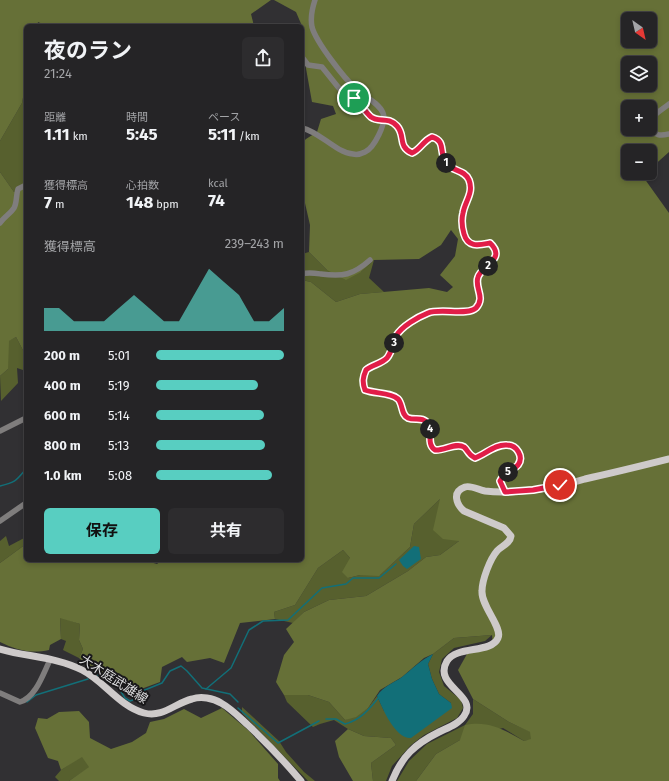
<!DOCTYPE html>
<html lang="ja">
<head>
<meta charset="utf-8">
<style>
	:root { --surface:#252426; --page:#2d2c2e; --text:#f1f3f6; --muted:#a3a4a7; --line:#424143; --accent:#58cec1 }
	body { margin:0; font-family:"Fira Sans","Noto Sans JP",sans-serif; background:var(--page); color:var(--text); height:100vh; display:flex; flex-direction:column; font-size:15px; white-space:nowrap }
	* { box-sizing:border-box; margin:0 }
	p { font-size:13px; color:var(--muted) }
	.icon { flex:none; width:22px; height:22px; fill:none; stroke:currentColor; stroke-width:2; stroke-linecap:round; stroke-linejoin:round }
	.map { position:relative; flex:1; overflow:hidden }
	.side { position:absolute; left:24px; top:24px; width:280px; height:538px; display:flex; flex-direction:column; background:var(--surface); border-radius:6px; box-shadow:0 2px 6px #0003,0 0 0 1px var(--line) }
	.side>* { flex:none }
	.needle { width:26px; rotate:146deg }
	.fabs { position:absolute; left:621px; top:12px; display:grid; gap:8px }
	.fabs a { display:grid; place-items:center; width:36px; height:36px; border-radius:6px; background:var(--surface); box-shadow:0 2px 6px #0003,0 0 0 1px var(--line); font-size:20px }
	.pin { position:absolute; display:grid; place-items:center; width:34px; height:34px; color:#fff; margin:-17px; border:2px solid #fff; border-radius:50%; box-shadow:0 1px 4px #0007 }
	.km { position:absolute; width:20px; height:20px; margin:-10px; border-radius:50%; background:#222; color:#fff; font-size:11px; line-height:20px; text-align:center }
	.round { display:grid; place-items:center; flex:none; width:42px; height:42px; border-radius:6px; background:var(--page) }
	.headline { display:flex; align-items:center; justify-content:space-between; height:68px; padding:0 20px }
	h1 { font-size:22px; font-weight:700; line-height:30px }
	.stats { display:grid; grid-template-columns:repeat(3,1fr); gap:6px; height:68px; padding:4px 20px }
	.stats div { display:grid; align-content:center }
	.stats b { font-size:17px; font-weight:700 }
	.stats small { font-size:11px; font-weight:400 }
	.stats p { font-size:11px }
	.chart { height:112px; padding:8px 20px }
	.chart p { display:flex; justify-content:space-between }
	.chart svg { width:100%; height:72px; margin-top:4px; fill:var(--accent); opacity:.7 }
	.action { display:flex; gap:8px; margin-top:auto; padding:8px 20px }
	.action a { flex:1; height:46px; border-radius:6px; background:var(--accent); color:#111; font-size:16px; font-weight:700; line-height:46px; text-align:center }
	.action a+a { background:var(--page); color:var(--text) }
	ul { padding:0 20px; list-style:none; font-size:13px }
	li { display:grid; grid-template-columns:64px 48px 1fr; align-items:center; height:30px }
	li i { height:10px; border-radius:5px; background:var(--accent) }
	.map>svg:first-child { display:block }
</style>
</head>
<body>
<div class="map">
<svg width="669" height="781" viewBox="0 0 669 781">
	<rect width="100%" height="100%" fill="#313033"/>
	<g fill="#57602e">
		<polygon points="26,81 26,187 14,192 0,172 0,141 22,103"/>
		<polygon points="309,252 327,270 361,272 374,260 369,278 384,292 360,294 336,302 311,282 302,280 302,254"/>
		<polygon points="16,337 26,356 26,371 17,368 18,383 1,401 0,376 8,369 8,341"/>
		<polygon points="440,499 459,541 440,555 426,557 408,571 366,596 329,600 304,612 293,623 275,619 274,612 295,605 318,568 343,550 350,558 348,578 360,575 380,575 410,547 414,524"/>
		<polygon points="6,536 9,546 26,537 26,544 0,563 0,541"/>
		<polygon points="60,617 80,624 79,640 83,649 79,658 63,650 66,641 61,639"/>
		<polygon points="492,635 485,641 454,648 442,659 439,672 444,686 461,700 463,708 457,718 424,735 411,745 392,766 386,781 373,781 371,763 396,745 391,738 364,736 348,729 334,720 320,724 313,727 287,702 284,695 308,695 329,702 345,720 368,708 377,696 384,711 451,703 439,694 432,679 428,664 433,654 454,638"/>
		<polygon points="473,699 509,722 531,732 531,740 524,741 503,728 460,740 436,754 416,781 397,781 409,761 427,744 465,725 473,714"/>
		<polygon points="242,707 279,741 286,752 304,772 315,781 308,781 242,713"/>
		<polygon points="82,756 90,767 69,781 59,781 55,777 61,770"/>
	</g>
	<g fill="#667037" fill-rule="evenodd">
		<polygon points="0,0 271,0 251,14 254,26 47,26 38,22 37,26 26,26 26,81 22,103 0,141"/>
		<path d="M 274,0 L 669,0 L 669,152 L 650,169 L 650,151 L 628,151 L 628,173 L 645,173 L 644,178 L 669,213 L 669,781 L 416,781 L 436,754 L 460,740 L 465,725 C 488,720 505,730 524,741 L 531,739 L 530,732 L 509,722 L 473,699 L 458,670 L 467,654 L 493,645 L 492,635 L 454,638 L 433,654 L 424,658 L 402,677 L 380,690 L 368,708 L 356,717 L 345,720 L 329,702 L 308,695 L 284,695 L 276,682 L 284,655 L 294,642 L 286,629 L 304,612 L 329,600 L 366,596 L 408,571 L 426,557 L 440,555 L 459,541 L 443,539 L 433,530 L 440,499 L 414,524 L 410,547 L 379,576 L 360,575 L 348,578 L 342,572 L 350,558 L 343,550 L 318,568 L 295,605 L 274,612 L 275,619 L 240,623 L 224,663 L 210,658 L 187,662 L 182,657 L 162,667 L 160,682 L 133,692 L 125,684 L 98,673 L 79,658 L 83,649 L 79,640 L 80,624 L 60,618 L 61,639 L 50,645 L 49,650 C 31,654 16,650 0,642 L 0,563 L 26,544 L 26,560 L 150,560 L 150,562 L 157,564 L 162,560 L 302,560 L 302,280 L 311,282 L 336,302 L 360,294 L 429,288 L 447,292 L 453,287 L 440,275 L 455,256 L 458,239 L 451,230 L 441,245 L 419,259 L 374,260 L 361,272 L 346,280 L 327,270 L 309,252 L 310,225 L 302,190 L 302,143 L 306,139 L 317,132 L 321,119 L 336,114 L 333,106 L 312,102 L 302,46 L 302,26 L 296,12 ZM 628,19 L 650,19 L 650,41 L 628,41 ZM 628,63 L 650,63 L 650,85 L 628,85 ZM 628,107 L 650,107 L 650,129 L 628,129 Z"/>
		<polygon points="0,172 14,192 26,187 26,356 16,337 9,341 8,369 0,376"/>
		<polygon points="222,708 249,731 278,764 278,778 280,781 69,781 89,767 82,757 61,770 58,761 48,758 35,728 38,718 47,719 59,712 79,711 89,722 90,738 111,749 132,742 146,733 150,722 164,719 184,709 201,718"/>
		<polygon points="348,729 364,736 391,738 396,745 371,763 373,781 353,781 339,757 335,741"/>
	</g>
	<g fill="#126f78">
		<polygon points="414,546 419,547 421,559 407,569 403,566 399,560"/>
		<path d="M 433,654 L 428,664 L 432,679 L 439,694 L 451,703 L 452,708 L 411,738 C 395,739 383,709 377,696 C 383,686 394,683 402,677 C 412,669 421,660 433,654 Z"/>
	</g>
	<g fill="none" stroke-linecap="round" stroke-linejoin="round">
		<g stroke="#126f78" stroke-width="1.5">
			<path d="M 0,486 C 16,482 16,481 26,469"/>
			<polyline points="98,675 115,682 125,698 130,701 133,700 135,694 162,683 170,671 181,666 187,671 202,688 230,694 238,702"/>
			<polyline points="206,689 231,668 249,630 263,621 288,620 322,588 346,584 353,578 379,578 396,564"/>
			<polyline points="27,702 36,695 88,679"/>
			<polyline points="238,708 278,743 319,721"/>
			<path d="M 326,719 L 336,719 L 345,724 C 360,720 369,710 379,697"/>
		</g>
		<g stroke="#7f7d7d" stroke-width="5.5">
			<polyline points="273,26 282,26"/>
			<path d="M 302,57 L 308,65 L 322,67 L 338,87 L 344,93 L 354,98 L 372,117 L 378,120 L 384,119 L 391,122 L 399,127 C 402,138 400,148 411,153 C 420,150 423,141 432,137 C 445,141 440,150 444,159 C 448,172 464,168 469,180 C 474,193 465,201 463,213 C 461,221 462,227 464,234 C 468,248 479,245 490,243 C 507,259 482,265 478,277 C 474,288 486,297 476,308 C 469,315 441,309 431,312 C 422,314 401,328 396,336 C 393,343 392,352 387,358 C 381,364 372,365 366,370 C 363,377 362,382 365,390 C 375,394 390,392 398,399 C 403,404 401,415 408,418 C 415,421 423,416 428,424 C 433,432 426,444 435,450 C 444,451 456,442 464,447 C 469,451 467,454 475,458 C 486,454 495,445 507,445 C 517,445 524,456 518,465 C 512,472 504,472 500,481 L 505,492"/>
			<path d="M 650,124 C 651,115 662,110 669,104"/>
			<path d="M 650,127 C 655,136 660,136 669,134"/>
			<path d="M 302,128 C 320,132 335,152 353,154 C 357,155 361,154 365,152 C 374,148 387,123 383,113 C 379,103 364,96 356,89 C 344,78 316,42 312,27 C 310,17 312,9 315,0"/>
			<path d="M 0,223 C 4,217 10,214 14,208 C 17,203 16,195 18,189 L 26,185"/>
			<path d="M 302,274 C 308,272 314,273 321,274 C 343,277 353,275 370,260"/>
			<polyline points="0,431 26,418"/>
			<polyline points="0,521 26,503"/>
			<path d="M 0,693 L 20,702 C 36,697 43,674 50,660"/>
		</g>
		<g stroke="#cecaca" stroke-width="7">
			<path d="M 0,649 C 27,657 57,657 82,670 C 104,681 119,706 144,713 C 163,718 175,703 192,699 C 201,696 213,698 221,703 C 232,709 240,718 249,726 C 267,743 285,762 301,781"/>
			<path d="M 392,781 C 402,756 415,744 439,732 C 447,728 459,724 464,716 C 479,695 432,686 447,661 C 457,645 491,654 498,638 C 503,628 481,606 482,591 C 482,580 490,559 497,551 C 501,546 510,544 511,536 L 504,528 L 464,511 C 457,505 451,492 465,487 C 471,485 479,490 485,491 C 500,493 516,492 531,490 C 550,489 568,484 585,479 C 613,473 641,466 669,459"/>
		</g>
	</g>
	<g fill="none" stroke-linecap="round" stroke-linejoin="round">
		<g stroke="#fff" stroke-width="8">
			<path id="route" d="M 354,98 C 361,103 365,112 371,117 C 379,123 388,116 397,126 C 406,136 397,146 412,153 C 420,150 423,141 432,137 C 445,141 440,150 444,159 C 448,172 464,168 469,180 C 474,193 465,201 463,213 C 461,221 462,227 464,234 C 468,248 479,245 490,243 C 507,259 482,265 478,277 C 474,288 486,297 476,308 C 468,316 440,308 428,313 C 418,317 402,326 396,336 C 393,343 392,352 387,358 C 381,364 372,365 366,370 C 363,377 362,382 365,390 C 375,394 390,392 398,399 C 403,404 401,415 408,418 C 415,421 423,416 428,424 C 433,432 426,444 435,450 C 444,451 456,442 464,447 C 469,451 467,454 475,458 C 486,454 495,444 507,445 C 517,445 524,457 518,465 C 512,472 504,472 500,481 L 505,492 L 533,490 L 560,485"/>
		</g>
		<use href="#route" stroke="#e11d48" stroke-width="5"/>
	</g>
	<g text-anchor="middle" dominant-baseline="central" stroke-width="4" stroke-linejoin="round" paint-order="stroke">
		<g font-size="13" fill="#dcdcde" stroke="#19181a">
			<text transform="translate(114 679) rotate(33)">大木庭武雄線</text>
		</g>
	</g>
</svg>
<div class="fabs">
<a><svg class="needle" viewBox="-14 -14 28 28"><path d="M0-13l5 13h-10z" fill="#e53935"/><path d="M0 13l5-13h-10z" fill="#a3a4a7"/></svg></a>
<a><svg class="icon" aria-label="layers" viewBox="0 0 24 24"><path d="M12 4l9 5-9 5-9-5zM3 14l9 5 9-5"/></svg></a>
<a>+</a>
<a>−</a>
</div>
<div class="pin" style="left:354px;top:98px;background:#1e9e55"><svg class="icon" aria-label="arrive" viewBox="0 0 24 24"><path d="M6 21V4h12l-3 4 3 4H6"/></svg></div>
<div class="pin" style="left:560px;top:485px;background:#d93025"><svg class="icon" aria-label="check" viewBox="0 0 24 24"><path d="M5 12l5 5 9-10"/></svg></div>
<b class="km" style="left:446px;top:163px">1</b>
<b class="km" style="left:488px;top:266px">2</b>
<b class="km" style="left:394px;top:343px">3</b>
<b class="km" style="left:430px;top:429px">4</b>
<b class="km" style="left:508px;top:472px">5</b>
<section class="side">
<div class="headline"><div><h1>夜のラン</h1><p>21:24</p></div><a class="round"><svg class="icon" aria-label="share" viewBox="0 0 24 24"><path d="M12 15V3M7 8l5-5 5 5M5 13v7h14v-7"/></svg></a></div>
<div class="stats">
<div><p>距離</p><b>1.11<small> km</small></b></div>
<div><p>時間</p><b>5:45</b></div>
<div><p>ペース</p><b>5:11<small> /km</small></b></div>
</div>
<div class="stats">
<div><p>獲得標高</p><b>7<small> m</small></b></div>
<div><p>心拍数</p><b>148<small> bpm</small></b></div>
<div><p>kcal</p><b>74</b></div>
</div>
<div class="chart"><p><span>獲得標高</span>239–243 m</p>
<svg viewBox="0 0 160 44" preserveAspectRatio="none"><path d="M0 44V30L10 30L20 38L30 38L40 38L50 30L60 22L70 30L80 38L90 38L100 22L110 6L120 14L130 22L140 38L150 38L160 30V44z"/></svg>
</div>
<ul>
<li><b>200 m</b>5:01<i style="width:100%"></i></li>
<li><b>400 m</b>5:19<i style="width:80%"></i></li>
<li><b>600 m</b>5:14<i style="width:84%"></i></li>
<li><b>800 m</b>5:13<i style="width:85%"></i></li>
<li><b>1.0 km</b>5:08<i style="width:91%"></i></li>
</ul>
<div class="action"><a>保存</a><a>共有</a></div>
</section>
</div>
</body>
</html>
